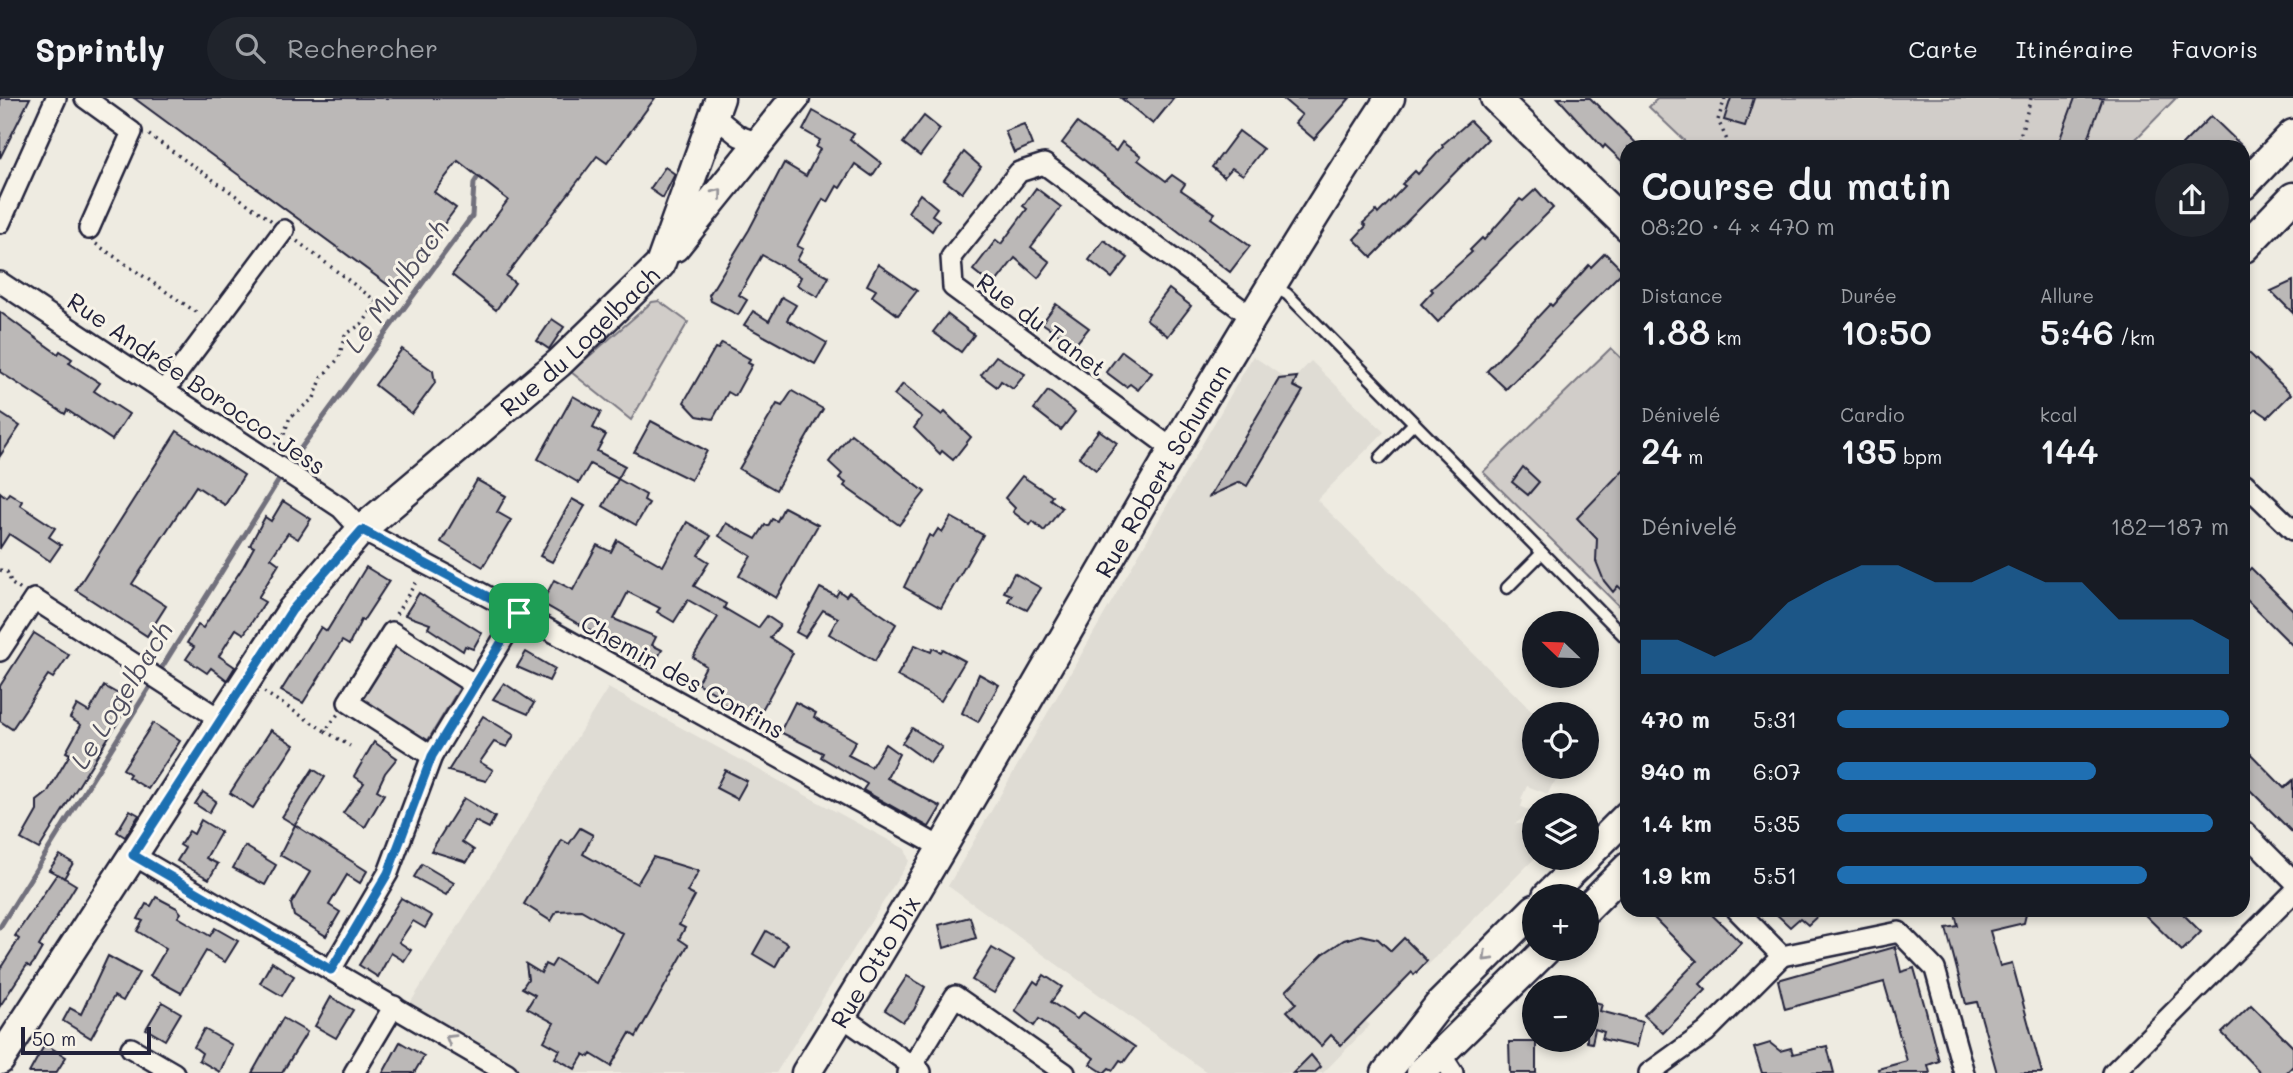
<!DOCTYPE html>
<html lang="fr">
<head>
<meta charset="utf-8">
<style>
	:root { --surface:#171b24; --page:#20242c; --text:#f1f3f6; --muted:#9ea1a6; --line:#363941; --accent:#1f6fb2 }
	body { margin:0; font-family:Mali,sans-serif; background:var(--page); color:var(--text); height:100vh; display:flex; flex-direction:column; font-size:26px; white-space:nowrap }
	* { box-sizing:border-box; margin:0 }
	p { font-size:23px; color:var(--muted) }
	.icon { flex:none; width:38px; height:38px; fill:none; stroke:currentColor; stroke-width:2; stroke-linecap:round; stroke-linejoin:round }
	.map { position:relative; flex:1; overflow:hidden }
	.details { position:absolute; left:1620px; top:42px; width:630px; height:777px; display:flex; flex-direction:column; background:var(--surface); border-radius:21px; box-shadow:0 4px 10px #0003 }
	.details>* { flex:none }
	.needle { width:46px; rotate:293deg }
	.tools { position:absolute; left:1522px; top:513px; display:grid; gap:14px }
	.tools a { display:grid; place-items:center; width:77px; height:77px; border-radius:50%; background:var(--surface); box-shadow:0 4px 10px #0003; font-size:35px }
	.scale { position:absolute; left:21px; bottom:18px; width:130px; box-sizing:border-box; padding-left:7px; border:4px solid #22223b; border-top:0; font-size:19px; line-height:24px; white-space:nowrap; color:#22223b; -webkit-text-stroke:5px #f7f3e8; paint-order:stroke }
	.pin { position:absolute; display:grid; place-items:center; width:60px; height:60px; color:#fff; margin:-30px; border-radius:14px; box-shadow:0 4px 10px #0006 }
	.round { display:grid; place-items:center; flex:none; width:74px; height:74px; border-radius:37px; background:var(--page) }
	.summary { display:flex; align-items:center; justify-content:space-between; height:119px; padding:0 21px }
	h1 { font-size:38px; font-weight:600; line-height:52px }
	.metrics { display:grid; grid-template-columns:repeat(3,1fr); gap:10px; height:119px; padding:7px 21px }
	.metrics div { display:grid; align-content:center }
	.metrics b { font-size:35px; font-weight:600 }
	.metrics small { font-size:19px; font-weight:400 }
	.metrics p { font-size:19px }
	.chart { height:196px; padding:14px 21px }
	.chart p { display:flex; justify-content:space-between }
	.chart svg { width:100%; height:126px; margin-top:7px; fill:var(--accent); opacity:.7 }
	ul { padding:0 21px; list-style:none; font-size:23px }
	li { display:grid; grid-template-columns:112px 84px 1fr; align-items:center; height:52px }
	li i { height:18px; border-radius:9px; background:var(--accent) }
	header { display:flex; align-items:center; gap:42px; box-sizing:border-box; height:98px; padding:0 35px; background:var(--surface); border-bottom:2px solid var(--line) }
	header strong { font-size:33px }
	nav { display:flex; gap:38px; margin-inline-start:auto; font-size:24px }
	.search { width:490px; height:63px; background:var(--page); display:flex; align-items:center; gap:18px; box-sizing:border-box; padding:0 24px; border-radius:38px; color:var(--muted); font-size:26px }
	.map>svg:first-child { display:block }
</style>
</head>
<body>
<header>
<strong>Sprintly</strong>
<div class="search"><svg class="icon" aria-label="search" viewBox="0 0 24 24"><circle cx="10" cy="10" r="6"/><path d="M15 15l6 6"/></svg>Rechercher</div>
<nav><a>Carte</a><a>Itinéraire</a><a>Favoris</a></nav>
</header>
<div class="map">
<svg width="2293" height="975" viewBox="0 0 2293 975">
	<rect width="100%" height="100%" fill="#eeebe1"/>
	<filter id="ink" filterUnits="userSpaceOnUse"><feTurbulence type="fractalNoise" baseFrequency=".0143" numOctaves="2"/><feDisplacementMap in="SourceGraphic" scale="14" xChannelSelector="R" yChannelSelector="G"/><feConvolveMatrix kernelMatrix="1 2 1 2 8 2 1 2 1" color-interpolation-filters="sRGB"/></filter>
	<g filter="url(#ink)">
		<g fill="#dfdcd4">
			<polygon points="1253,258 1291,284 1311,263 1384,334 1317,402 1535,616 1535,668 1571,669 1552,687 1548,696 1527,688 1521,701 1523,702 1521,709 1531,713 1515,726 1522,726 1535,737 1535,760 1427,868 1424,866 1414,877 1411,875 1365,923 1370,927 1323,975 1208,975 948,788"/>
			<polygon points="608,590 905,751 909,763 776,975 523,975 409,907"/>
		</g>
		<g fill="#d1cdc9" stroke="#7a7882" stroke-width="2">
			<polygon points="1658,0 2176,0 2128,49 1691,49 1649,9"/>
			<polygon points="659,203 688,224 631,322 571,274 652,204"/>
			<polygon points="1611,250 1627,266 1627,516 1483,374"/>
			<polygon points="397,542 463,584 425,647 358,604"/>
		</g>
		<g fill="none" stroke-linecap="round" stroke-linejoin="round">
			<g stroke="#716f7b" stroke-width="5">
				<polyline points="287,369 472,118 474,85 481,74"/>
				<polyline points="0,829 282,377"/>
			</g>
		</g>
		<g fill="#bbb8b7" stroke="#22223b" stroke-width="2">
			<polygon points="0,0 30,0 0,60"/>
			<polygon points="134,0 655,0 607,65 597,58 506,178 515,185 496,212 452,177 508,102 458,63 434,94 456,110 395,192"/>
			<polygon points="1121,0 1174,0 1153,26"/>
			<polygon points="1282,0 1350,0 1314,41 1295,25 1302,17"/>
			<polygon points="1558,0 1590,0 1640,49 1628,49 1628,69 1605,47 1603,50"/>
			<polygon points="1731,0 1754,0 1745,28 1724,22"/>
			<polygon points="2075,0 2103,0 2085,49 2057,49"/>
			<polygon points="813,13 854,36 850,41 881,65 872,78 855,66 840,90 837,88 828,104 823,101 797,148 803,151 797,162 829,179 818,199 797,187 801,179 762,157 739,197 747,202 738,217 711,203 709,197 749,132 784,65 806,78 820,51 816,49 820,42 803,32"/>
			<polygon points="924,18 940,31 920,58 903,45"/>
			<polygon points="2211,18 2243,49 2180,49"/>
			<polygon points="1470,23 1488,41 1372,159 1354,141 1366,128 1363,125 1376,113 1378,116 1405,88 1402,86 1415,73 1418,76 1443,49 1442,47"/>
			<polygon points="1077,25 1116,53 1122,44 1141,58 1138,62 1166,83 1172,77 1185,86 1181,92 1215,115 1211,120 1250,148 1230,174 1062,45"/>
			<polygon points="1024,26 1032,47 1014,55 1005,33"/>
			<polygon points="1239,33 1263,51 1243,77 1232,70 1224,79 1212,69"/>
			<polygon points="964,54 981,69 962,95 944,82"/>
			<polygon points="665,69 675,76 663,100 650,91"/>
			<polygon points="1036,90 1061,109 1031,149 1050,164 1038,180 1015,160 993,188 973,172 996,142 1001,146 1027,111 1023,108"/>
			<polygon points="1536,91 1553,110 1438,224 1421,206 1433,193 1431,191 1472,154 1470,152 1482,140 1484,142 1520,101 1523,103"/>
			<polygon points="920,96 937,110 932,117 939,122 932,133 908,114"/>
			<polygon points="1104,142 1128,160 1112,180 1089,162"/>
			<polygon points="1605,155 1623,173 1506,291 1487,273 1550,206 1552,208 1589,167 1591,169"/>
			<polygon points="878,166 917,193 898,217 872,198 876,192 867,187"/>
			<polygon points="2293,183 2293,215 2271,193"/>
			<polygon points="1169,191 1191,208 1168,238 1146,221"/>
			<polygon points="782,199 796,207 787,222 827,245 815,266 744,227 753,213 769,223"/>
			<polygon points="1056,206 1089,230 1075,247 1042,225"/>
			<polygon points="0,214 58,256 60,253 72,261 69,265 100,285 94,293 129,316 112,342 67,312 65,316 0,274"/>
			<polygon points="947,216 974,237 961,254 933,234"/>
			<polygon points="552,221 564,229 549,251 537,243"/>
			<polygon points="722,245 750,261 748,265 752,267 735,298 728,294 713,321 697,318 684,304 715,250 718,251"/>
			<polygon points="2244,250 2291,296 2268,319 2256,311 2244,323"/>
			<polygon points="402,251 433,273 435,285 412,316 375,287"/>
			<polygon points="1122,253 1152,275 1138,292 1130,286 1126,289 1106,274"/>
			<polygon points="996,258 1025,276 1013,291 1001,283 997,289 981,277"/>
			<polygon points="1297,279 1293,288 1303,293 1247,388 1240,384 1210,398 1279,281"/>
			<polygon points="903,286 942,317 945,314 971,339 953,362 942,353 940,356 914,330 922,319 894,297"/>
			<polygon points="792,293 823,311 776,392 739,371 777,306 782,308"/>
			<polygon points="1048,293 1075,314 1061,332 1034,311"/>
			<polygon points="573,298 601,314 593,330 606,337 597,353 625,368 618,381 590,366 579,385 538,361"/>
			<polygon points="0,315 20,328 0,358"/>
			<polygon points="651,323 707,353 691,382 634,354"/>
			<polygon points="1099,332 1117,345 1096,372 1079,359"/>
			<polygon points="177,333 244,377 225,407 196,388 132,486 166,508 147,538 76,492"/>
			<polygon points="851,336 925,394 899,427 844,388 846,385 839,380 842,376 829,364"/>
			<polygon points="1628,367 1628,497 1618,488 1613,494 1604,483 1596,463 1597,441 1577,420"/>
			<polygon points="1523,369 1539,384 1528,397 1512,384"/>
			<polygon points="1022,378 1052,398 1050,401 1062,410 1044,433 1033,423 1030,427 1013,414 1015,410 1005,400"/>
			<polygon points="618,381 646,397 644,402 649,405 636,427 603,408"/>
			<polygon points="477,382 506,398 497,414 511,422 483,469 441,444"/>
			<polygon points="0,394 6,399 9,395 22,403 20,407 55,430 49,439 61,447 50,463 9,436 0,450"/>
			<polygon points="572,401 585,408 552,464 540,458"/>
			<polygon points="283,403 311,421 298,441 288,435 271,460 279,466 258,500 265,504 244,536 236,531 219,558 235,569 227,582 211,570 207,575 186,561 194,549 187,545 198,527 203,530 243,469 254,449 250,447 265,419 271,423"/>
			<polygon points="784,409 818,427 776,500 739,478 751,458 719,438 726,425 756,441 765,427 768,428 772,421 777,423"/>
			<polygon points="951,419 983,437 941,510 904,489 929,437 933,439 938,431 942,434"/>
			<polygon points="687,424 711,438 698,457 709,464 694,488 726,506 724,510 758,530 767,518 780,527 770,540 793,555 756,623 714,601 716,596 697,585 706,568 693,559 718,519 688,502 674,524 657,514 660,510 628,494 614,521 656,539 652,547 662,552 651,572 629,560 632,552 627,547 606,535 603,540 542,505 554,482 573,492 597,447 611,454 617,442 663,468"/>
			<polygon points="366,469 389,483 363,523 361,522 349,547 342,543 303,605 281,593 321,529 327,533"/>
			<polygon points="2251,470 2293,512 2293,548 2244,499 2244,477"/>
			<polygon points="1014,475 1041,490 1027,512 1008,503 1012,497 1004,494"/>
			<polygon points="820,490 836,498 839,493 846,498 849,494 896,526 875,563 829,536 838,520 823,512 805,539 796,534"/>
			<polygon points="419,495 482,535 473,551 465,548 463,553 428,530 430,526 405,517"/>
			<polygon points="34,535 69,557 53,580 48,577 12,631 0,623 0,588"/>
			<polygon points="915,547 931,554 933,550 941,554 943,551 965,563 941,603 897,578"/>
			<polygon points="526,554 555,571 549,583 517,569"/>
			<polygon points="979,576 999,587 978,624 962,615"/>
			<polygon points="504,585 534,605 528,616 493,601"/>
			<polygon points="104,588 131,603 39,751 21,741 37,713 37,703 47,695 70,656 66,654 81,627 70,620 77,607 89,614"/>
			<polygon points="795,604 816,615 814,619 856,643 848,657 871,669 885,646 899,656 887,680 941,709 929,729 863,692 867,686 821,659 823,655 780,634"/>
			<polygon points="483,618 514,637 507,649 494,644 480,664 493,672 486,683 448,673"/>
			<polygon points="153,625 180,643 148,691 128,679 130,676 123,671"/>
			<polygon points="912,630 942,649 930,665 902,645"/>
			<polygon points="271,632 294,647 253,710 230,695"/>
			<polygon points="374,644 397,660 385,675 377,692 384,696 365,729 343,715 364,685 354,678"/>
			<polygon points="2244,649 2284,690 2293,682 2293,735 2244,686"/>
			<polygon points="313,671 325,679 295,727 282,719"/>
			<polygon points="725,672 747,683 737,701 716,690"/>
			<polygon points="203,694 216,703 209,715 195,706"/>
			<polygon points="464,700 495,719 489,730 475,723 462,744 474,752 467,764 431,753"/>
			<polygon points="130,712 139,717 125,739 117,734"/>
			<polygon points="201,722 221,734 206,760 218,766 209,781 177,763 185,750 180,747 189,733 194,736"/>
			<polygon points="295,727 367,773 360,785 347,777 329,807 340,814 326,838 294,818 291,806 310,774 280,757"/>
			<polygon points="580,730 593,737 583,756 637,786 653,759 699,773 687,794 695,798 679,827 685,830 679,841 688,847 636,939 630,935 611,968 591,956 589,959 584,956 575,971 555,960 560,952 544,943 554,925 527,910 535,897 522,890 528,881 526,866 541,875 545,866 551,869 556,861 597,885 623,836 581,812 557,813 551,823 524,806 562,742 569,746"/>
			<polygon points="245,748 276,767 265,787 233,770"/>
			<polygon points="60,757 73,765 64,780 58,776 76,787 39,848 42,850 34,864 30,869 27,867 0,908 0,871 19,841 15,838 57,776 49,772"/>
			<polygon points="422,766 454,785 446,797 414,779"/>
			<polygon points="156,799 177,810 181,815 178,819 210,838 215,830 238,843 225,864 206,853 181,895 150,878 166,851 137,833 143,823 138,821 146,806 151,808"/>
			<polygon points="401,800 432,818 425,830 413,823 399,844 411,852 404,863 391,855 378,879 359,867"/>
			<polygon points="1646,812 1707,812 1741,845 1700,886 1706,892 1663,935 1644,917 1697,863"/>
			<polygon points="1772,812 1824,812 1808,827 1800,820 1790,829"/>
			<polygon points="1954,812 2027,812 2024,825 1990,833 2000,868 2012,865 2042,975 1997,975 1977,904 1966,906 1955,864 1946,830 1958,828"/>
			<polygon points="2140,812 2179,812 2201,834 2182,853"/>
			<polygon points="970,819 976,840 944,850 939,827"/>
			<polygon points="766,833 788,846 775,869 753,856"/>
			<polygon points="1361,837 1378,841 1391,853 1404,840 1427,863 1414,877 1412,874 1341,947 1331,937 1321,948 1287,913 1296,905 1286,893 1323,856 1344,842"/>
			<polygon points="1895,849 1901,874 1914,870 1926,913 1939,963 1928,967 1930,975 1879,975 1878,971 1907,963 1884,884 1785,911 1778,882"/>
			<polygon points="992,850 1014,863 994,895 972,882"/>
			<polygon points="108,858 139,875 123,903 114,898 91,940 63,923 70,910 81,916"/>
			<polygon points="272,864 294,878 282,898 260,885"/>
			<polygon points="1044,877 1062,889 1051,904 1077,921 1083,914 1135,949 1124,964 1120,962 1113,972 1109,970 1104,975 1090,966 1094,960 1039,921 1034,928 1015,913 1034,883 1038,886"/>
			<polygon points="907,878 925,889 914,912 903,924 885,912"/>
			<polygon points="331,899 353,912 336,940 315,928"/>
			<polygon points="1587,902 1602,906 1600,913 1642,924 1636,949 1602,941 1604,934 1595,931 1592,945 1587,944"/>
			<polygon points="162,904 181,915 165,942 146,931"/>
			<polygon points="2251,907 2293,949 2293,968 2286,975 2261,975 2222,935"/>
			<polygon points="283,920 307,934 282,975 252,975"/>
			<polygon points="204,931 232,947 220,974 199,962 202,955 194,949"/>
			<polygon points="400,944 424,958 414,975 383,975"/>
			<polygon points="1509,944 1536,944 1536,975 1510,975"/>
			<polygon points="1770,945 1780,953 1791,950 1793,956 1827,948 1834,975 1762,975 1754,950"/>
			<polygon points="45,946 66,959 56,975 29,975"/>
			<polygon points="1311,957 1321,969 1314,975 1293,975"/>
		</g>
		<g fill="none" stroke-linecap="round" stroke-linejoin="round">
			<g stroke="#22223b" stroke-width="15">
				<g id="lane">
					<polyline points="1274,189 1287,196 1628,542"/>
					<polyline points="1380,360 1414,325"/>
					<polyline points="1507,490 1542,455"/>
				</g>
			</g>
			<g stroke="#22223b" stroke-width="24">
				<g id="street">
					<polyline points="85,0 132,34 89,131"/>
					<polyline points="714,18 739,38 758,45"/>
					<polyline points="0,125 56,0"/>
					<polyline points="0,184 341,410 361,432 519,515 942,750"/>
					<polyline points="164,293 284,132"/>
					<polyline points="1174,352 953,189 951,159 1019,74 1044,66 1252,219"/>
					<polyline points="2244,385 2293,432"/>
					<polyline points="0,553 34,501 223,623"/>
					<polyline points="432,658 348,604 392,534 475,587"/>
					<polyline points="2244,733 2293,782"/>
					<polyline points="133,757 507,975"/>
					<polyline points="1737,812 1782,858 1899,834 1935,871 1964,975"/>
					<polyline points="331,872 388,775 432,658 519,515"/>
					<polyline points="841,918 921,974"/>
					<polyline points="131,950 174,975"/>
					<polyline points="1442,958 1453,975"/>
					<polyline points="354,975 394,908"/>
					<polyline points="908,975 955,898 1065,975"/>
					<polyline points="1649,975 1706,934 1782,858"/>
					<polyline points="2113,975 2293,795"/>
				</g>
			</g>
			<g stroke="#22223b" stroke-width="33">
				<g id="secondary">
					<polyline points="1495,0 1628,129"/>
					<polyline points="2244,87 2293,36"/>
					<polyline points="675,149 795,0"/>
					<polyline points="2244,150 2293,99"/>
					<polyline points="1587,758 1628,717"/>
					<polyline points="1547,798 1586,760"/>
					<polyline points="1587,810 1628,769"/>
					<path id="s1" d="M 0,962 L 292,512 L 361,432 L 559,265 L 660,167 L 720,0"/>
					<path id="s2" d="M 806,975 C 1006,654 1182,317 1390,0"/>
					<polyline points="1386,975 1438,908 1535,811"/>
					<polyline points="1421,975 1548,850"/>
				</g>
			</g>
			<g stroke="#22223b" stroke-width="3.5" stroke-dasharray="2 5" stroke-linecap="butt">
				<polyline points="1725,0 1718,22 1730,49"/>
				<polyline points="149,37 272,123"/>
				<polyline points="2017,49 2031,0"/>
				<polyline points="96,146 199,216"/>
				<polyline points="275,347 284,336 290,319 314,300 322,279 339,260 345,237 363,225 377,204 297,143"/>
				<polyline points="0,472 7,474 12,486 21,492"/>
				<polyline points="396,516 418,481"/>
				<polyline points="264,594 325,633 338,616"/>
				<polyline points="325,633 350,648"/>
			</g>
			<use href="#lane" stroke="#f7f3e8" stroke-width="10"/>
			<use href="#street" stroke="#f7f3e8" stroke-width="19"/>
			<use href="#secondary" stroke="#f7f3e8" stroke-width="28"/>
		</g>
		<defs><path id="oneway-chevron" d="M-2-3.5L2.5 0L-2 3.5" fill="none" stroke-width="1.6" stroke-linecap="round" stroke-linejoin="round" transform="scale(1.75)"/></defs>
		<g stroke="#97959a">
			<use href="#oneway-chevron" transform="translate(718 95) rotate(-51)"/>
			<use href="#oneway-chevron" transform="translate(1487 859) rotate(135)"/>
			<use href="#oneway-chevron" transform="translate(450 941) rotate(-149)"/>
		</g>
	</g>
	<g fill="none" stroke-linecap="round" stroke-linejoin="round" filter="url(#ink)">
		<g stroke="#fff" stroke-width="14">
			<polygon id="route" points="362,432 519,515 432,658 388,775 331,872 133,757 292,512"/>
		</g>
		<use href="#route" stroke="#1f6fb2" stroke-width="9"/>
	</g>
	<g text-anchor="middle" dominant-baseline="central" stroke-width="6" stroke-linejoin="round" paint-order="stroke">
		<g font-size="24" fill="#22223b" stroke="#f7f3e8">
			<text transform="translate(1042 226) rotate(37)">Rue du Tanet</text>
			<text stroke="none"><textPath href="#s1" startOffset="931">Rue du Logelbach</textPath></text>
			<text transform="translate(197 285) rotate(34)">Rue Andrée Borocco-Jess</text>
			<text stroke="none"><textPath href="#s2" startOffset="700">Rue Robert Schuman</textPath></text>
			<text transform="translate(683 578) rotate(29)">Chemin des Confins</text>
			<text stroke="none"><textPath href="#s2" startOffset="131">Rue Otto Dix</textPath></text>
		</g>
		<g font-size="26" font-style="italic" fill="#504f60" stroke="#f7f3e8">
			<text transform="translate(396 188) rotate(-54)">Le Muhlbach</text>
			<text transform="translate(121 597) rotate(-58)">Le Logelbach</text>
		</g>
	</g>
</svg>
<div class="tools">
<a><svg class="needle" viewBox="-14 -14 28 28"><path d="M0-13l5 13h-10z" fill="#e53935"/><path d="M0 13l5-13h-10z" fill="#9ea1a6"/></svg></a>
<a><svg class="icon" aria-label="locate" viewBox="0 0 24 24"><circle cx="12" cy="12" r="6"/><path d="M12 2v4M12 18v4M2 12h4M18 12h4"/></svg></a>
<a><svg class="icon" aria-label="layers" viewBox="0 0 24 24"><path d="M12 4l9 5-9 5-9-5zM3 14l9 5 9-5"/></svg></a>
<a>+</a>
<a>−</a>
</div>
<div class="scale">50 m</div>
<div class="pin" style="left:519px;top:515px;background:#1e9e55"><svg class="icon" aria-label="arrive" viewBox="0 0 24 24"><path d="M6 21V4h12l-3 4 3 4H6"/></svg></div>
<section class="details">
<div class="summary"><div><h1>Course du matin</h1><p>08:20 · 4 × 470 m</p></div><a class="round"><svg class="icon" aria-label="share" viewBox="0 0 24 24"><path d="M12 15V3M7 8l5-5 5 5M5 13v7h14v-7"/></svg></a></div>
<div class="metrics">
<div><p>Distance</p><b>1.88<small> km</small></b></div>
<div><p>Durée</p><b>10:50</b></div>
<div><p>Allure</p><b>5:46<small> /km</small></b></div>
</div>
<div class="metrics">
<div><p>Dénivelé</p><b>24<small> m</small></b></div>
<div><p>Cardio</p><b>135<small> bpm</small></b></div>
<div><p>kcal</p><b>144</b></div>
</div>
<div class="chart"><p><span>Dénivelé</span>182–187 m</p>
<svg viewBox="0 0 160 44" preserveAspectRatio="none"><path d="M0 44V32L10 32L20 38L30 32L40 19L50 12L60 6L70 6L80 12L90 12L100 6L110 12L120 12L130 25L140 25L150 25L160 32V44z"/></svg>
</div>
<ul>
<li><b>470 m</b>5:31<i style="width:100%"></i></li>
<li><b>940 m</b>6:07<i style="width:66%"></i></li>
<li><b>1.4 km</b>5:35<i style="width:96%"></i></li>
<li><b>1.9 km</b>5:51<i style="width:79%"></i></li>
</ul>
</section>
</div>
</body>
</html>
